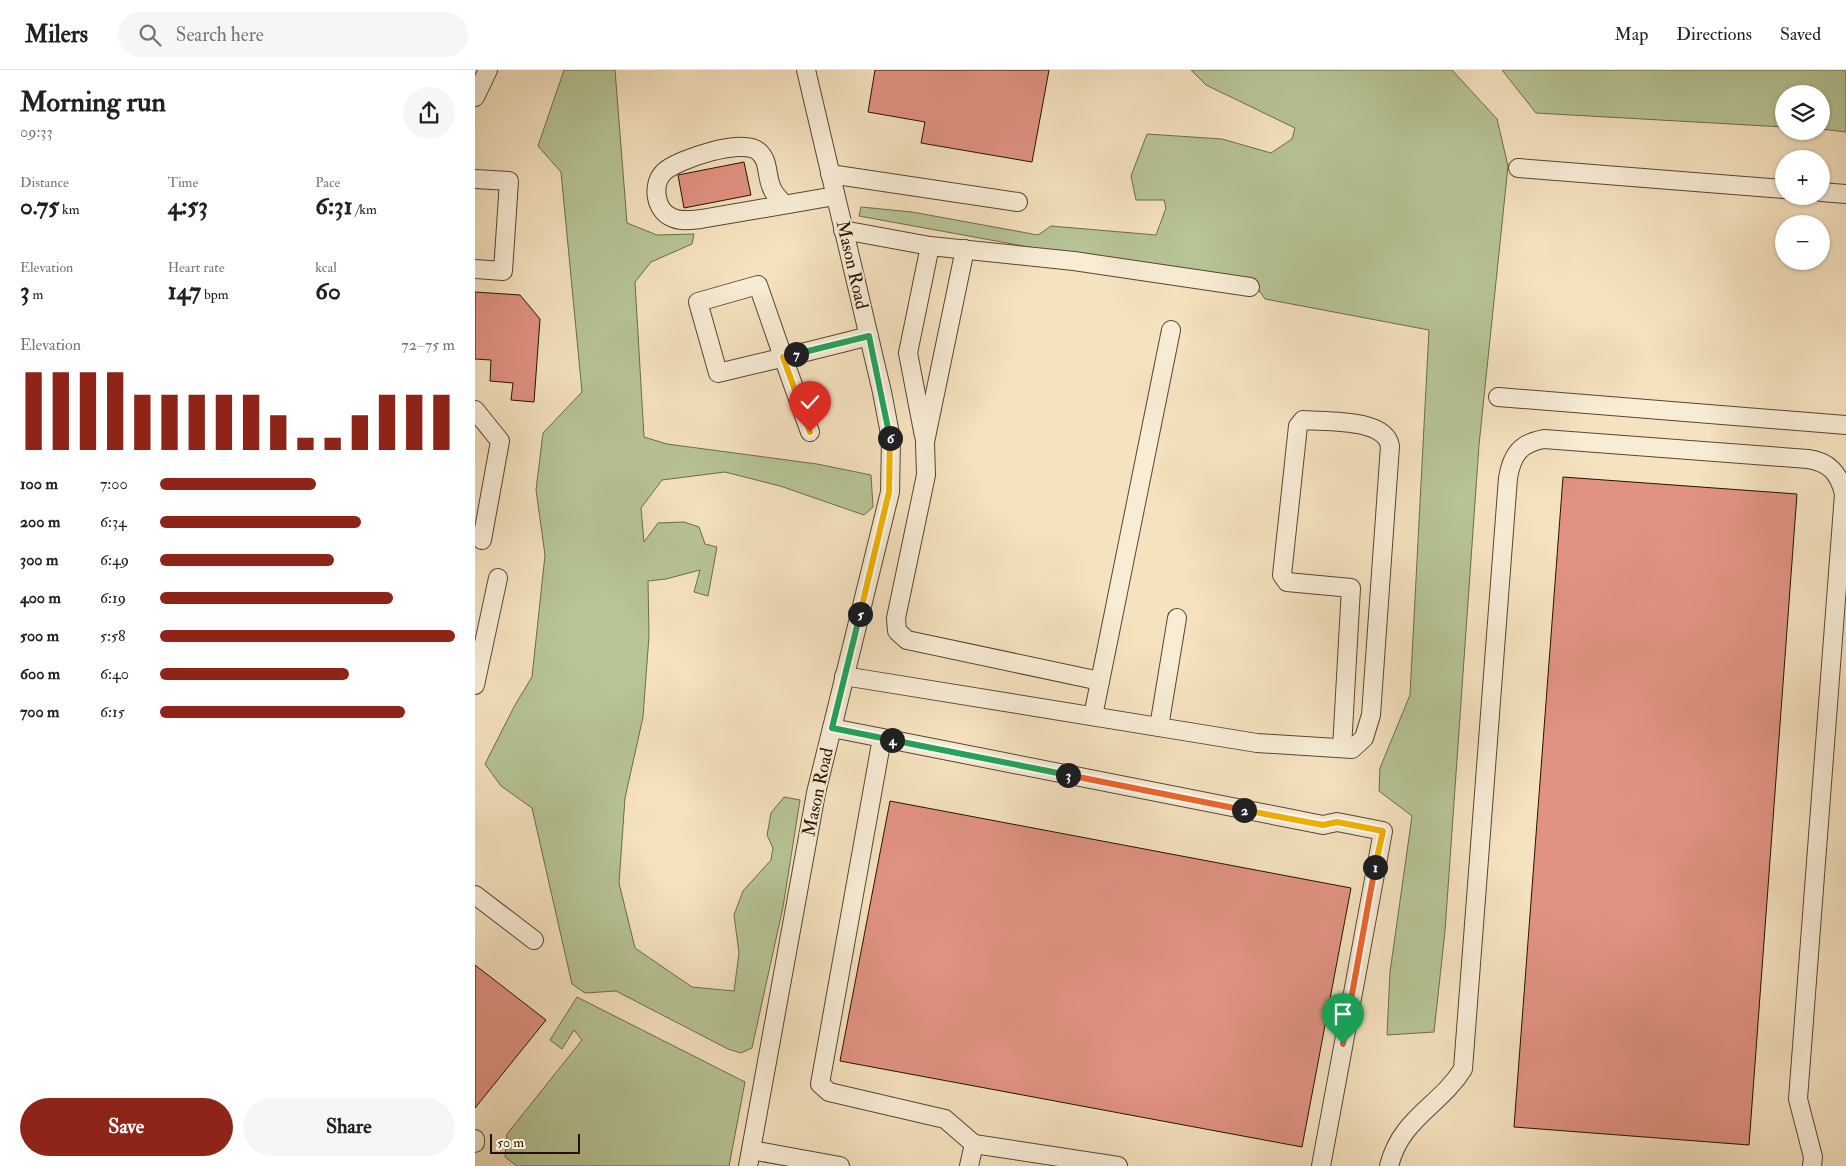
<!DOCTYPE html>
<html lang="en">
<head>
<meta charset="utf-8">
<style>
	:root { --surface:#fff; --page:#f6f6f6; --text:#202124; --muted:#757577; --line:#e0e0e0; --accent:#8f2418 }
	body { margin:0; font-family:"IM FELL Double Pica",serif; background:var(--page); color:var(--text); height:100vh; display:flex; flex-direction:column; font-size:19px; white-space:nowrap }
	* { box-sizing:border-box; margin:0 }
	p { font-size:16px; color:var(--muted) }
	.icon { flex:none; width:28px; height:28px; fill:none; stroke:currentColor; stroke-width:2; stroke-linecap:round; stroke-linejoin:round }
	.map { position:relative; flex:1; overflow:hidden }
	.details { display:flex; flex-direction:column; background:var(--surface); width:475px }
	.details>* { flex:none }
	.fabs { position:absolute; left:1300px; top:15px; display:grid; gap:10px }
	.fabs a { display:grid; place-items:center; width:55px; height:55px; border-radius:50%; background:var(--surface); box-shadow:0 1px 4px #0004; font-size:25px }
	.scale { position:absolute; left:15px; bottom:12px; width:90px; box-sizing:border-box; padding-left:5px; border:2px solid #221202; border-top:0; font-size:14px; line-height:18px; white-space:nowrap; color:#221202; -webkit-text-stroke:4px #f8ecd5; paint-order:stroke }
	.pin { position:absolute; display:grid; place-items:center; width:42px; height:42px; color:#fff; margin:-51px -21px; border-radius:50% 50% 50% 0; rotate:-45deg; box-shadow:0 0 5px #0007 }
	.pin .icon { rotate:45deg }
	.km { position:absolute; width:25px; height:25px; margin:-12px; border-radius:50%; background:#222; color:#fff; font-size:14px; line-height:25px; text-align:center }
	.round { display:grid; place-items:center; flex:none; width:52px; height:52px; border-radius:26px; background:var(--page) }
	.head { display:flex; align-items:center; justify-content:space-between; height:85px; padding:0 20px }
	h1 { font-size:28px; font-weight:700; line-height:38px }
	.stats { display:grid; grid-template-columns:repeat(3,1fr); gap:8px; height:85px; padding:5px 20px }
	.stats div { display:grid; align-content:center }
	.stats b { font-size:25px; font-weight:700 }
	.stats small { font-size:14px; font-weight:400 }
	.stats p { font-size:14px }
	.chart { height:140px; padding:10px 20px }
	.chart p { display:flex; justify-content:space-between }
	.chart svg { width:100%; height:90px; margin-top:5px; stroke:var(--accent); stroke-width:6 }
	.cta { display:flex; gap:10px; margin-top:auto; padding:10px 20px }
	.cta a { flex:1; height:58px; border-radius:30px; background:var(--accent); color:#fff; font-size:20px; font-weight:700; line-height:58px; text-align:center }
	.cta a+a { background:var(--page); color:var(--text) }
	ul { padding:0 20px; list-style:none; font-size:16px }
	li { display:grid; grid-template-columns:80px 60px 1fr; align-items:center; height:38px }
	li i { height:12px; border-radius:6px; background:var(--accent) }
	header { display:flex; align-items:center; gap:30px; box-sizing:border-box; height:70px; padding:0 25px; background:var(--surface); border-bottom:1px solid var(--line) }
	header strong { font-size:24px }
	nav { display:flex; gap:28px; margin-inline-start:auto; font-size:18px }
	.search { width:350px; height:45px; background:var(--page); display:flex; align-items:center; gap:12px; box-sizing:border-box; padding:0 18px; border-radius:28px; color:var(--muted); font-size:19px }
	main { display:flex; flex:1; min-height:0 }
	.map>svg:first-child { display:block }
</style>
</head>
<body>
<header>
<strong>Milers</strong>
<div class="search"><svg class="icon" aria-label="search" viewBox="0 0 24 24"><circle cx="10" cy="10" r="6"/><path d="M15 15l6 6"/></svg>Search here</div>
<nav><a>Map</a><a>Directions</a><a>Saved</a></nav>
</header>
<main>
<section class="details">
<div class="head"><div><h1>Morning run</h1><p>09:33</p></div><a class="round"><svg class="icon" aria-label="share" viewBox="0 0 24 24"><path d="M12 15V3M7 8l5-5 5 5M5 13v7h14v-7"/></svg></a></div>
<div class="stats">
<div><p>Distance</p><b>0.75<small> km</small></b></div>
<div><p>Time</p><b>4:53</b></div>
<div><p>Pace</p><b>6:31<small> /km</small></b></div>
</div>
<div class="stats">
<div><p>Elevation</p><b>3<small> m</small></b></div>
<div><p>Heart rate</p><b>147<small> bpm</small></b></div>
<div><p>kcal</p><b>60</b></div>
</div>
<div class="chart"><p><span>Elevation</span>72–75 m</p>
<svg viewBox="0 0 160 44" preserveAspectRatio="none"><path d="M5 44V6M15 44V6M25 44V6M35 44V6M45 44V17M55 44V17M65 44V17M75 44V17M85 44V17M95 44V27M105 44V38M115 44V38M125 44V27M135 44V17M145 44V17M155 44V17"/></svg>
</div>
<ul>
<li><b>100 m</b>7:00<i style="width:53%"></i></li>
<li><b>200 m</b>6:34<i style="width:68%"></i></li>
<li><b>300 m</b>6:49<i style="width:59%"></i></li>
<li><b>400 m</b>6:19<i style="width:79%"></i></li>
<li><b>500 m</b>5:58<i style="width:100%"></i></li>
<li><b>600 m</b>6:40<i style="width:64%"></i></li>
<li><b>700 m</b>6:15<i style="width:83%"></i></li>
</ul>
<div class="cta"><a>Save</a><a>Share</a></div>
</section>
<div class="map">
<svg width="1371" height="1096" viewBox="0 0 1371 1096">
	<rect width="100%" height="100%" fill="#f5e2bf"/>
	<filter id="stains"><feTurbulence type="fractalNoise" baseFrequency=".004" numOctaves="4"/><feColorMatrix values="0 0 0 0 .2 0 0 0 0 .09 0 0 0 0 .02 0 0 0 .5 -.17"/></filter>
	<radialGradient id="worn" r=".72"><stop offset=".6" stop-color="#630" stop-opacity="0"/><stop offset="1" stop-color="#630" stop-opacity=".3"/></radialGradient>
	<g fill="#b7c495" stroke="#6c6b4c">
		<polygon points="89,0 140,0 152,153 182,165 219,164 217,174 176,192 160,212 169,367 192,374 342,394 396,405 398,437 389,445 305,416 250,402 187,410 166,438 169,472 183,453 209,452 224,457 230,474 242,477 233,526 219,522 225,500 191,509 173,511 174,566 168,647 150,728 144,813 160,878 217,917 259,921 264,883 259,845 268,821 296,790 298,778 292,765 296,743 309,727 325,730 308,837 277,978 266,983 253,979 141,921 110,923 97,914 57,738 26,716 10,694 40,635 57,607 70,485 61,420 68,363 107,322 86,102 63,76"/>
		<polygon points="716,0 977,0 1022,49 1033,96 1004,375 970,861 959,962 912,965 915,902 937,746 904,721 905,698 935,625 954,260 790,229 776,209 554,177 384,146 386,137 437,142 563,165 576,156 681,165 691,138 689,130 661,130 656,106 672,64 747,69 796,83 817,69 820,58 731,15"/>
		<polygon points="1027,0 1371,0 1371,62 1346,59 1346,24 1309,24 1309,57 1061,43"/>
		<polygon points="102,927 270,1012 254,1096 42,1096 30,1087 32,1064 107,970 99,960 87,979 75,970"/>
	</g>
	<g fill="#e19281" stroke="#221202">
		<polygon points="400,0 574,0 557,92 446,73 450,52 393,42"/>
		<polygon points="269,92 276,125 209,138 203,105"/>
		<polygon points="0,222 45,225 65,249 59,332 36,330 38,313 15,311 16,290 0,289"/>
		<polygon points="1088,407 1322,424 1274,1075 1039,1057"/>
		<polygon points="415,731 876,818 827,1077 365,991"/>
		<polygon points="0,895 71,950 0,1038"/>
	</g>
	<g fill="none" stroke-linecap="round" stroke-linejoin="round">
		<g stroke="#574631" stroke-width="20">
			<g id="minor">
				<polyline points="0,27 13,0"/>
				<polyline points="1043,98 1309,119"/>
				<polyline points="355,104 543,132"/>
				<polyline points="0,109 34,111 28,201 0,199"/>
				<polyline points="1346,122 1371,124"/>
				<path d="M 309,134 C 303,128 298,123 296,116 C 291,103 294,90 283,81 C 267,68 204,89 190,101 C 176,113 180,140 196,147 C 205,152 216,150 226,149 L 360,126"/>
				<polyline points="368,160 455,176 599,191 775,217"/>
				<polyline points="490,179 450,372 451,405 421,548 422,561 432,570 625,611"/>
				<polyline points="1023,327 1371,355"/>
				<polyline points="0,340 25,371 7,470"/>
				<path d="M 335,362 L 308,287 L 283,215 L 223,232 L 243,303 C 294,291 344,279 394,266"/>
				<polyline points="449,366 433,283 455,176"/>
				<path d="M 369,606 L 782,673 L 877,679 L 889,668 L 896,645 L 915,376 C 910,348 851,352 828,350 L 823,356 L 807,505 L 812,512 L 876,518 L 867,678"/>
				<polyline points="0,615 23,508"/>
				<polyline points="618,646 696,260"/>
				<polyline points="684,657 702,548"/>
				<polyline points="357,658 848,755 862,752 908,761 846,1096"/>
				<polyline points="407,668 345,1014 354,1022 470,1049 499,1074 643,1096"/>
				<polyline points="0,825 59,870"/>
				<polyline points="0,1069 0,1073"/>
				<polyline points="276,1080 365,1096"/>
				<polyline points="273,1096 341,723 415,422 416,369 407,322 331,0"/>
				<polyline points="494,1096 499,1074"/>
				<path d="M 914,1096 C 926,1048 965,1036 988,999 L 1033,408 C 1037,384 1046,373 1069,369 L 1333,389 C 1354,392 1364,403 1369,424 L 1323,1029 L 1338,1087 L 1337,1096"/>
			</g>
		</g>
		<use href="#minor" stroke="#f8ecd5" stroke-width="18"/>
	</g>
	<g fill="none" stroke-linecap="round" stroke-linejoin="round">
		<g stroke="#fff" stroke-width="10">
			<polyline id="split-1" points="868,974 900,797"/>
		</g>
		<g stroke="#fff" stroke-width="10">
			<polyline id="split-2" points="769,740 848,755 862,752 908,761 900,797"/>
		</g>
		<g stroke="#fff" stroke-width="10">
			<polyline id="split-3" points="593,705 769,740"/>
		</g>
		<g stroke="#fff" stroke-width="10">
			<polyline id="split-4" points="417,670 593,705"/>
		</g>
		<g stroke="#fff" stroke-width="10">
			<polyline id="split-5" points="385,544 357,658 417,670"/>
		</g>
		<g stroke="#fff" stroke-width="10">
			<polyline id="split-6" points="385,544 414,422 415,368"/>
		</g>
		<g stroke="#fff" stroke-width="10">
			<polyline id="split-7" points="321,284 394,266 415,368"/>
		</g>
		<g stroke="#fff" stroke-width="10">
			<polyline id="split-8" points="321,284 308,287 335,362"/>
		</g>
		<use href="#split-1" stroke="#f0652b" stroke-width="6"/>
		<use href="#split-2" stroke="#f5b400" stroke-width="6"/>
		<use href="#split-3" stroke="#f0652b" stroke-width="6"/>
		<use href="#split-4" stroke="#22a559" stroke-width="6"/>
		<use href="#split-5" stroke="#22a559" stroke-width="6"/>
		<use href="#split-6" stroke="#f5b400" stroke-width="6"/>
		<use href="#split-7" stroke="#22a559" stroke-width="6"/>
		<use href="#split-8" stroke="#f5b400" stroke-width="6"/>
	</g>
	<g text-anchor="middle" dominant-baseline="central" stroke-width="4" stroke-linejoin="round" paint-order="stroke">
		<g font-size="18" fill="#221202" stroke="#f8ecd5">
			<text transform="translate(377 195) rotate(77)">Mason Road</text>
			<text transform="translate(343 722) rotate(-78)">Mason Road</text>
		</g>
	</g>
	<rect width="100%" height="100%" filter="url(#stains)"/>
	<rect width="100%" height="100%" fill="url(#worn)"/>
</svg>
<div class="fabs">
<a><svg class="icon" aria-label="layers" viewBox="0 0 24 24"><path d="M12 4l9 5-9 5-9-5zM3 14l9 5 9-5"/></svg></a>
<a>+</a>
<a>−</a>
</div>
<div class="scale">50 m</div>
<div class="pin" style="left:868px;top:974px;background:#1e9e55"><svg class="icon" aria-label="arrive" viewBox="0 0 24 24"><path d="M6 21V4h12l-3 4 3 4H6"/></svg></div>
<div class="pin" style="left:335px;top:362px;background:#d93025"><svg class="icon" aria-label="check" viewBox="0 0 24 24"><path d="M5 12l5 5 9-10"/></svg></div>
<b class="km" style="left:900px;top:797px">1</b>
<b class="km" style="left:769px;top:740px">2</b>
<b class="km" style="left:593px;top:705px">3</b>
<b class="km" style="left:417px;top:670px">4</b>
<b class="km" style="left:385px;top:544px">5</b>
<b class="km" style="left:415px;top:368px">6</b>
<b class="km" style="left:321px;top:284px">7</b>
</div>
</main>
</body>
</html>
